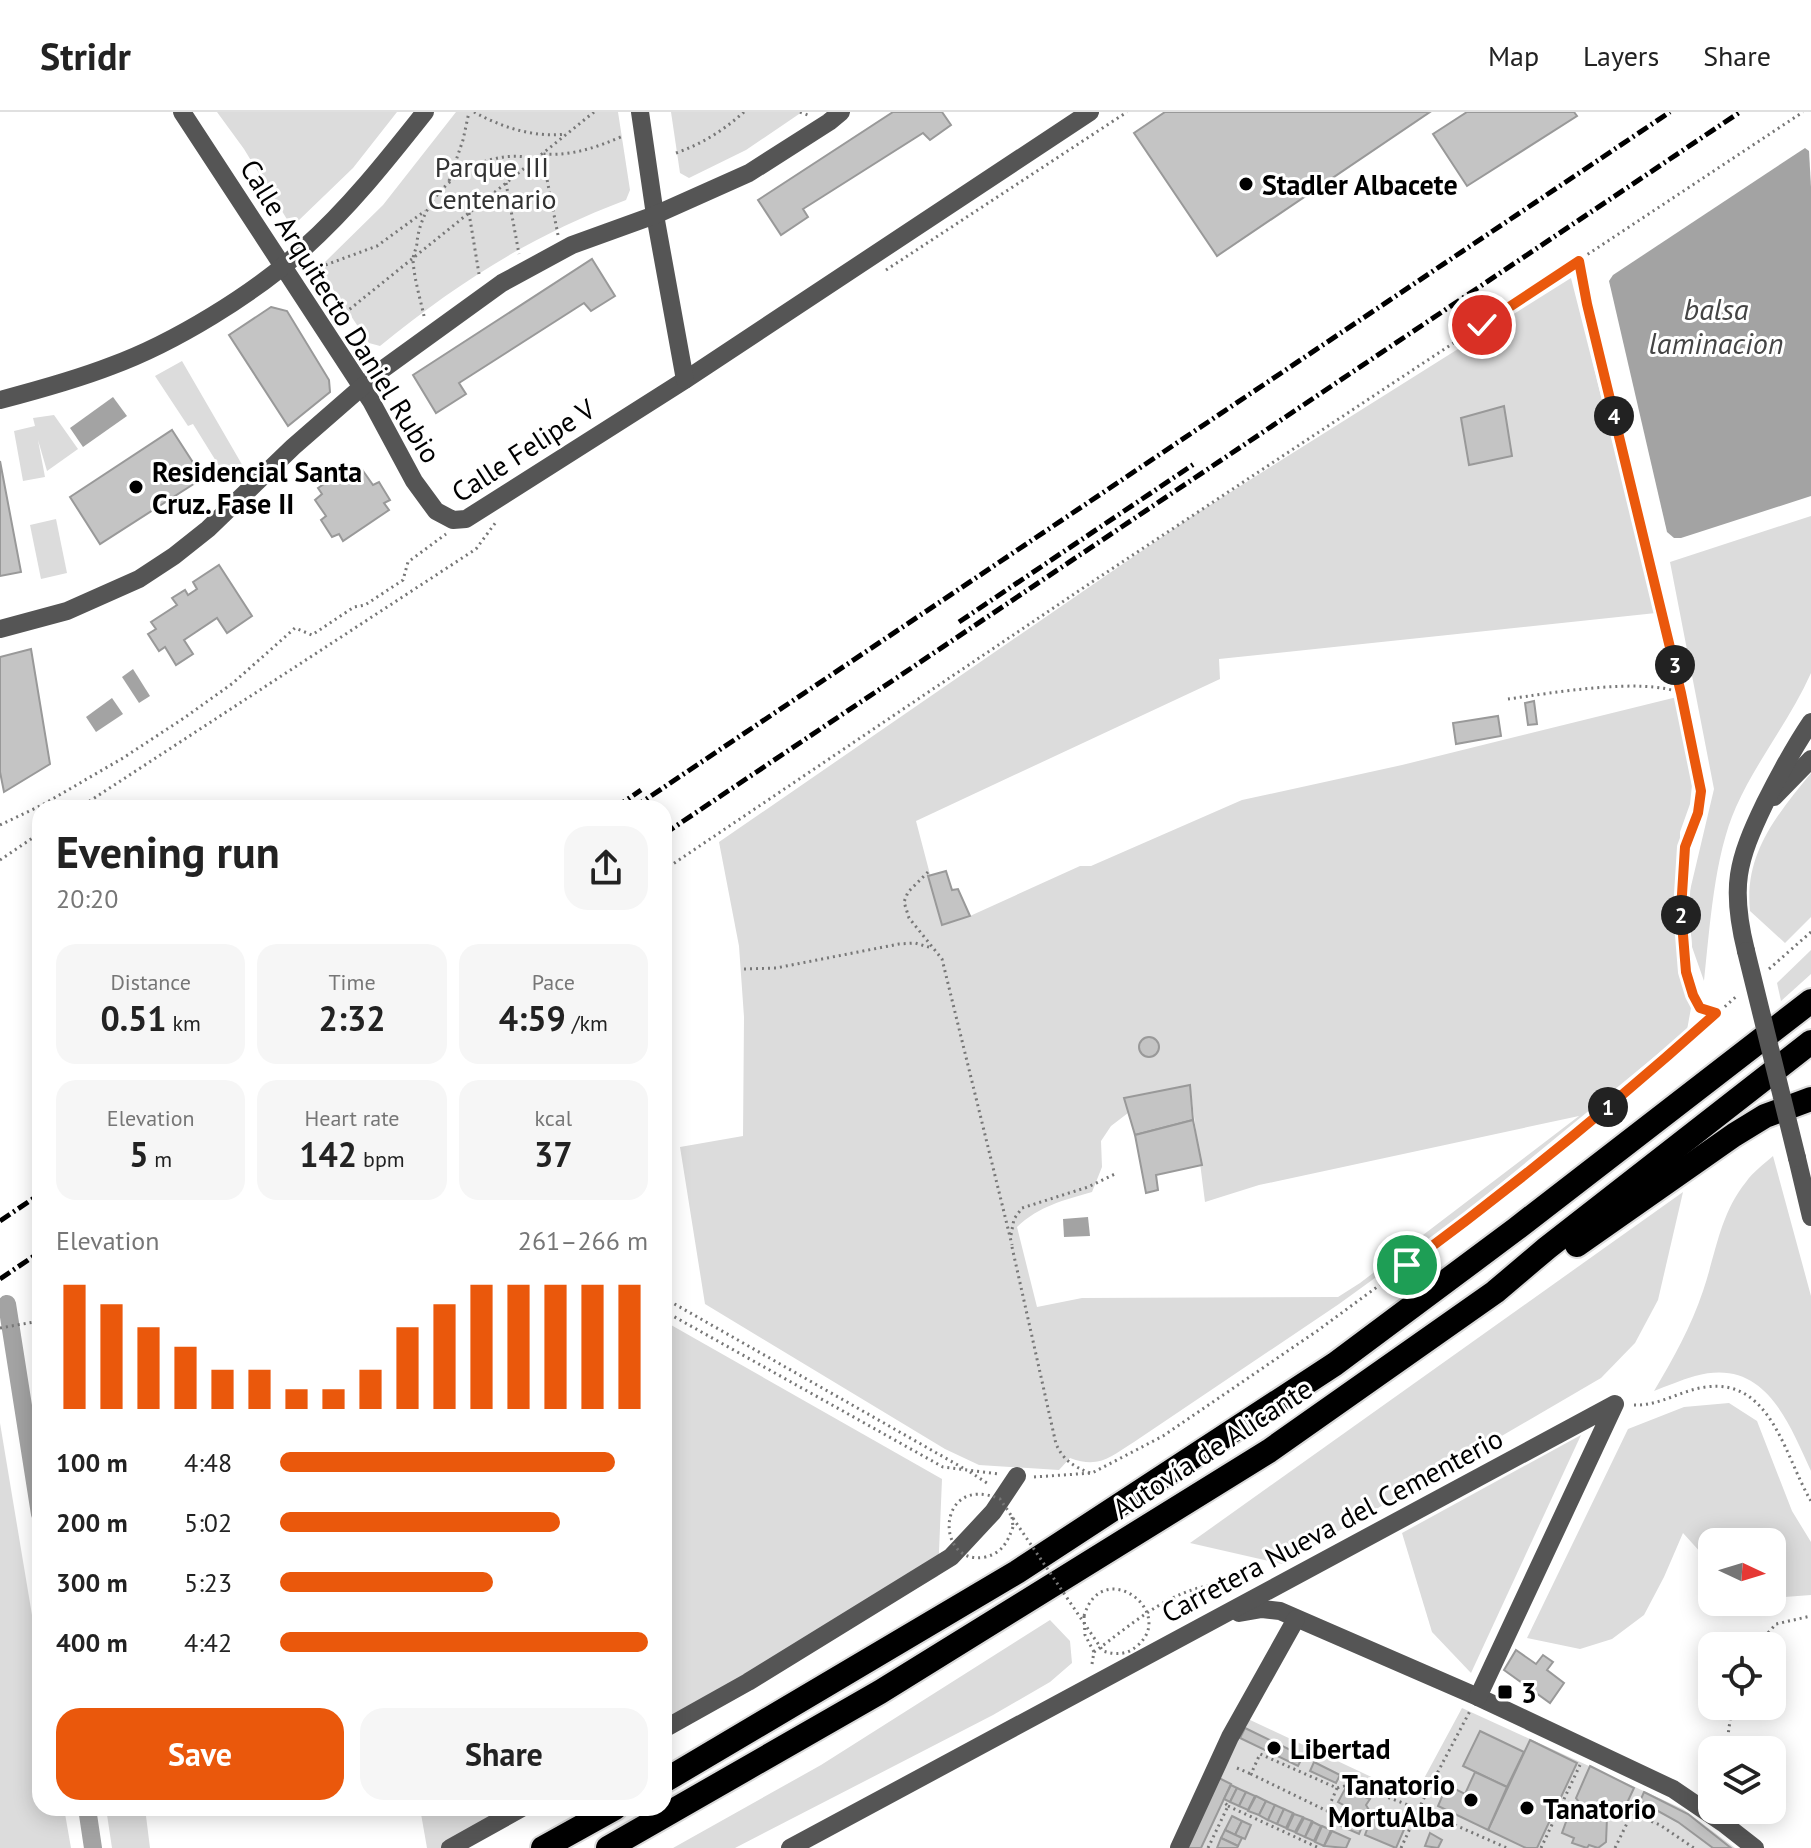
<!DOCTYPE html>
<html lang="en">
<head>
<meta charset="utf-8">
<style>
	:root { --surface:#fff; --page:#f6f6f6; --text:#222; --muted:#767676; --line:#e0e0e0; --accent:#ea580c }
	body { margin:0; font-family:"PT Sans",sans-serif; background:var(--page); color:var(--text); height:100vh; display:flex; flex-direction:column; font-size:30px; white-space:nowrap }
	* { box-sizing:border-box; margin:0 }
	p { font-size:26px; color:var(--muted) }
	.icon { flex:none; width:44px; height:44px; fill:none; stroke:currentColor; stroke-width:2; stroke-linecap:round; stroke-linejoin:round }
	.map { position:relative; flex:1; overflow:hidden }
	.drawer { position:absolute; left:32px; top:688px; width:640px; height:1016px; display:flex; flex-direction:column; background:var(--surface); border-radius:24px; box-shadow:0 4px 20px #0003 }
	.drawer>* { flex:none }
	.needle { width:52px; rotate:94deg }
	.fabs { position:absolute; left:1698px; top:1416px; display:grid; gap:16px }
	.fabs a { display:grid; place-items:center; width:88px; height:88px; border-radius:16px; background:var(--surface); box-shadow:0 4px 20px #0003; font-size:40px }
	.pin { position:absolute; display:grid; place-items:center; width:68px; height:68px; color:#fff; margin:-34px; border:4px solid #fff; border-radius:50%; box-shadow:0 2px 8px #0007 }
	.km { position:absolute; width:40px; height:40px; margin:-20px; border-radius:50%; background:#222; color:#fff; font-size:22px; line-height:40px; text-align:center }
	.round { display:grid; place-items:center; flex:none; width:84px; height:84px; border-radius:24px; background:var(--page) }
	.summary { display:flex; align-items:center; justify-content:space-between; height:136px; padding:0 24px }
	h1 { font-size:44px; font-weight:800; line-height:60px }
	.figures { display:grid; grid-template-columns:repeat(3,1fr); gap:12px; height:136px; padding:8px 24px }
	.figures div { display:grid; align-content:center; border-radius:20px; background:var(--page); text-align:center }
	.figures b { font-size:34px; font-weight:800 }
	.figures small { font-size:22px; font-weight:400 }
	.figures p { font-size:22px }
	.chart { height:224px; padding:16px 24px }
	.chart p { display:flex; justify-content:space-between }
	.chart svg { width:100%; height:144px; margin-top:8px; stroke:var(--accent); stroke-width:6 }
	.action { display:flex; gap:16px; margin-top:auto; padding:16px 24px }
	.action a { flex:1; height:92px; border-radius:24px; background:var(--accent); color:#fff; font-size:32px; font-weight:800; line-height:92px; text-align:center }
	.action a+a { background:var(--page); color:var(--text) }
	ul { padding:0 24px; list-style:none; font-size:26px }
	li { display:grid; grid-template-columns:128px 96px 1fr; align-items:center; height:60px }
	li i { height:20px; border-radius:10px; background:var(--accent) }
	header { display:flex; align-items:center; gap:48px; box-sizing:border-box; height:112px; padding:0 40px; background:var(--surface); border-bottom:2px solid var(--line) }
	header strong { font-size:38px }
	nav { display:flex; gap:44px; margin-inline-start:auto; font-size:28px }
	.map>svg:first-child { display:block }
</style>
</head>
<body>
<header>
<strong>Stridr</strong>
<nav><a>Map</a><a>Layers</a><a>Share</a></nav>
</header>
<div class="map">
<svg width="1811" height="1736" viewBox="0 0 1811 1736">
	<rect width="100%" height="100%" fill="#fff"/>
	<g fill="#dcdcdc" fill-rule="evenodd">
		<polygon points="217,0 397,0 353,56 297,110 288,109 244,37"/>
		<path d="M 456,0 L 618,0 L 630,78 L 626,88 C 531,124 458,170 380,234 L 369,231 L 323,162 L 325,150 L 383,93 Z"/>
		<polygon points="671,0 802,0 746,38 689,66 680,61"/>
		<path d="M 1571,166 L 1656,501 L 1219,547 L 1220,567 L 916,709 L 943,812 L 970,804 L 1080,754 L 1091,754 L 1242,688 L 1402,653 L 1677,585 L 1692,673 L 1690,692 L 1680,720 L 1679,837 L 1691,896 L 1687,918 L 1462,1103 L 1339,1192 L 1134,1330 C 1110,1345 1099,1357 1070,1346 L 1059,1358 L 979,1353 L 945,1337 L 705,1192 L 680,1035 L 743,1024 L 744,905 L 739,834 L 719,730 L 1191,405 ZM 1190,973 L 1205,1090 L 1259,1073 L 1579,1004 L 1360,1171 L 1338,1185 L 1082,1186 L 1037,1195 L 1017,1115 C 1039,1094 1064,1088 1092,1080 L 1102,1055 L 1101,1029 L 1111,1014 L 1128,1001 L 1124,986 Z"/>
		<polygon points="182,249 244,356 229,370 193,312 188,314 155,264"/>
		<polygon points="54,303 78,337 47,359 38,328 45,365 23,369 14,319 35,314 33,306"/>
		<path d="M 1811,404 L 1811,561 C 1790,608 1757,648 1736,695 C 1714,744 1710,815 1704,869 L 1692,835 L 1688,787 L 1714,677 L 1670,450 Z"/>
		<polygon points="56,407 67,461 41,467 30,413"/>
		<path d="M 1811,661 L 1811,805 L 1785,831 L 1750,799 C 1744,741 1777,703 1811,661 Z"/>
		<polygon points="1811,838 1811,862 1781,889 1777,871"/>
		<path d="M 1773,1044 L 1811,1184 L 1811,1359 C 1787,1307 1764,1245 1695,1264 C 1681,1268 1667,1274 1654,1279 C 1673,1247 1691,1215 1703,1179 C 1716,1141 1720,1102 1746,1070 C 1753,1060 1764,1052 1773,1044 Z"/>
		<polygon points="1683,1080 1658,1188 1635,1231 1601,1266 1282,1452 1190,1431"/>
		<polygon points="664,1209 942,1367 938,1464 664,1622"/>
		<polygon points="1729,1291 1757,1309 1792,1399 1811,1430 1811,1483 1772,1486 1772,1430 1712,1430 1712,1453 1683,1421 1664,1465 1644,1503 1612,1527 1580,1537 1527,1526 1628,1317 1684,1295"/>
		<polygon points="0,1311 40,1551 40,1696 64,1696 71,1736 0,1736"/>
		<polygon points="1581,1323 1471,1561 1432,1520 1402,1421"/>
		<polygon points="1050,1508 1070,1529 1072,1551 1050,1570 993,1603 735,1736 673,1736 821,1653"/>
		<polygon points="1462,1596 1683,1697 1735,1736 1187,1736 1248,1607 1414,1685"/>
		<polygon points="106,1696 145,1696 150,1736 112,1736"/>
		<polygon points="420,1696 535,1696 465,1736 427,1736"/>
	</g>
	<g fill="#a3a3a3">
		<polygon points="1805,36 1809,39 1811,75 1811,384 1681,426 1674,426 1667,420 1609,169 1613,163"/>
		<polygon points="113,285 127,304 83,335 70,316"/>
		<polygon points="133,557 150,584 139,591 122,565"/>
		<polygon points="112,586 123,602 96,620 86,605"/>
		<polygon points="1088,1105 1090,1124 1064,1125 1063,1107"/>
	</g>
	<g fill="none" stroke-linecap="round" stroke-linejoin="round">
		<g stroke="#a3a3a3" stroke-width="18">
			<polyline points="7,1192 40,1402"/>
			<polyline points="87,1696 93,1736"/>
		</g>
	</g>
	<g fill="#c4c4c4" stroke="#999" stroke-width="2">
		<polygon points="893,0 942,0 951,13 930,28 923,21 803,97 808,105 781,123 758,88"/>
		<polygon points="1165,0 1430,0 1217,144 1134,21"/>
		<polygon points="1467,0 1574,0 1577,4 1467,74 1433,22"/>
		<polygon points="592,147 615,184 591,199 584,191 459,271 466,282 436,301 413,263"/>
		<polygon points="271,195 287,199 329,268 330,280 288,314 229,223"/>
		<polygon points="1504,294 1512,344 1469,353 1461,306"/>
		<polygon points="172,318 203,366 100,432 70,385"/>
		<polygon points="0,349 21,460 0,464"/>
		<polygon points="351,354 355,360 361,356 373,373 379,370 390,388 384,391 389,398 343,429 339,422 332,425 321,408 326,404 315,388 322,382 318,376"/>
		<polygon points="219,453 252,504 227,521 217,506 184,528 193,542 176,553 165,535 159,539 148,522 156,517 151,510 177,493 172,486 185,478 188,483 197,477 193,470"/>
		<polygon points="31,537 50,652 4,680 0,660 0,545"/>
		<polygon points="1534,589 1537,612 1528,613 1525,591"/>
		<polygon points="1498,604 1501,624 1456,632 1453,611"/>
		<polygon points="946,759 952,778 958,777 970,804 942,813 928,764"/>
		<circle cx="1149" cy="935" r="10"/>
		<polygon points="1190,973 1193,1008 1135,1023 1124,986"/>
		<polygon points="1193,1008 1202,1053 1156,1063 1158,1078 1146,1081 1135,1023"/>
		<polygon points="1516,1538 1536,1552 1543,1543 1553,1550 1547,1558 1564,1571 1550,1591 1504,1558"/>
		<polygon points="1245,1616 1303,1644 1298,1654 1240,1626"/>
		<polygon points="1480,1619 1524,1640 1507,1675 1463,1654"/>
		<polygon points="1530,1628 1577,1651 1537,1736 1526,1736 1488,1718"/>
		<polygon points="1314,1650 1340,1663 1336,1671 1310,1659"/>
		<polygon points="1590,1654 1634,1676 1621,1704 1602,1706 1602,1697 1592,1692 1585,1698 1576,1686"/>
		<polygon points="1475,1660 1507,1675 1488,1718 1438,1694 1447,1673 1465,1682"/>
		<polygon points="1219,1666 1231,1672 1201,1736 1187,1736"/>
		<polygon points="1231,1673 1237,1676 1230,1690 1224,1687"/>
		<polygon points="1237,1676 1246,1680 1239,1694 1230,1690"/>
		<polygon points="1345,1677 1370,1687 1366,1693 1369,1698 1359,1722 1334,1711 1338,1701 1343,1703 1347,1695 1338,1690"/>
		<polygon points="1246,1680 1255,1684 1248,1698 1239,1694"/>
		<polygon points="1644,1680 1688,1702 1731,1736 1713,1736 1678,1710 1640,1689"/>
		<polygon points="1256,1684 1266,1689 1259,1703 1248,1699"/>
		<polygon points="1266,1689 1275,1693 1268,1708 1259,1703"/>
		<polygon points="1592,1692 1602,1697 1601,1707 1607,1706 1606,1730 1598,1736 1589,1733 1587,1736 1572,1731 1574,1726 1562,1721 1570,1699 1577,1694 1585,1698"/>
		<polygon points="1275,1693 1284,1697 1277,1712 1268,1708"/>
		<polygon points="1284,1697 1293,1701 1286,1716 1277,1712"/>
		<polygon points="1381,1701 1406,1713 1396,1736 1365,1723 1372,1704"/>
		<polygon points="1294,1702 1303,1705 1295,1720 1287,1717"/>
		<polygon points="1232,1704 1242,1709 1235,1723 1225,1718"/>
		<polygon points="1304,1706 1312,1709 1305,1725 1296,1721"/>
		<polygon points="1242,1709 1251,1713 1245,1727 1235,1723"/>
		<polygon points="1313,1710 1321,1714 1314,1729 1305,1725"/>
		<polygon points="1322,1714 1331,1718 1324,1734 1315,1730"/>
		<polygon points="1225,1718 1242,1726 1238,1734 1221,1726"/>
		<polygon points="1332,1719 1350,1727 1346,1736 1324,1734"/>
		<polygon points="1430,1721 1442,1728 1438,1736 1425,1734"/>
		<polygon points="1221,1726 1238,1734 1237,1736 1217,1736"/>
	</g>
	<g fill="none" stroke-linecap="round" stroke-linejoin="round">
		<g stroke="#dbdbdb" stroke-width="28">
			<g id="highway">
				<polyline points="1577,1133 1734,1023 1765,1004 1811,987"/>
				<polyline points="664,1669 1017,1460 1335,1252 1516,1117 1811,889"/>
				<polyline points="543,1736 615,1696"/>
				<polyline points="608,1736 880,1580 1269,1339 1495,1180 1547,1136 1811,930"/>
			</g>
		</g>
		<g stroke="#777" stroke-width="3" stroke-dasharray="2 4" stroke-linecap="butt">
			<path d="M 474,0 C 501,15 534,26 566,22"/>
			<polyline points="800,0 810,4"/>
			<path d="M 676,41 C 702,32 724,18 744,0"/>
			<polyline points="449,69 463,28 469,0"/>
			<polyline points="506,71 519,142"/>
			<polyline points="469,101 479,162"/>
			<path d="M 558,123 L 542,42 C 572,44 595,36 623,24"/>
			<path d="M 1579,149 C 1602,271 1635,391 1664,511 C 1678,565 1695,622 1701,678 C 1703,697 1691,712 1686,730 C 1675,777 1676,854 1700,896 L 1716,901"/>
			<polyline points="320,155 377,134 425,99"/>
			<polyline points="886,158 1127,0"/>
			<polyline points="345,201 594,0"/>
			<path d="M 424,204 C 420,186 414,166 413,148 C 413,142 417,136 417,130 C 423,76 482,33 536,47"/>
			<path d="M 1508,587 C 1552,581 1642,565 1681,581"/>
			<polyline points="79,696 476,437 496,410"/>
			<polyline points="0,713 42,693 123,646 184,606 233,571 295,516 312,523 354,495 365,493 403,468 408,450 446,422"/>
			<polyline points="0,748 40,721"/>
			<polyline points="664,758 1092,470 1803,0"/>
			<polyline points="928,760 908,780 904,790 909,806 942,847 1012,1133"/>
			<polyline points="744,857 776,856 899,832 915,831 932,836"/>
			<polyline points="1769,857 1811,820"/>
			<polyline points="1011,1123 1014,1107 1022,1096 1088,1075 1117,1061"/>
			<path d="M 1012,1135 L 1056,1332 C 1064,1349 1073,1354 1090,1361"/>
			<polyline points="664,1186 963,1356"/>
			<polyline points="664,1199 943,1355 998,1362"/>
			<polyline points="0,1216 40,1209"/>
			<path d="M 1634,1293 C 1660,1294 1681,1278 1706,1275 C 1772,1266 1785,1346 1811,1389"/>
			<polyline points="970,1360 990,1373"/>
			<polyline points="1034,1365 1092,1361 1163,1324 1317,1219 1497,1087 1654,957 1738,883"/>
			<polyline points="1012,1405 1013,1415"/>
			<polyline points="1084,1504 1085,1523 1094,1540"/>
			<polyline points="1756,1534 1776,1512 1811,1504"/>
			<path d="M 1094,1540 C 1134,1511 1184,1464 1238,1474"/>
			<polyline points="1092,1552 1094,1540"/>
			<polyline points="1726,1638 1732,1594"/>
			<polyline points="1237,1656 1251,1662"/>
			<polyline points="1337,1676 1327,1699 1251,1662 1260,1642 1337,1676 1352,1672 1419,1697 1507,1736"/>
			<polyline points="1228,1694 1319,1736"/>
			<polyline points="1208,1736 1228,1694 1223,1689"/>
			<polyline points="1401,1736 1423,1688 1470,1599"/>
			<polyline points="1541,1736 1580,1653"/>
			<polyline points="1615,1736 1632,1701 1660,1713 1694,1736"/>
		</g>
		<g stroke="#555" stroke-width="18">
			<polyline points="182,0 371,289 414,369 436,399 453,408 466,407 685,268 1090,0"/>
			<polyline points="640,0 655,103 685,268"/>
			<path d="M 0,288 C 38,278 75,268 111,254 C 174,231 254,182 303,137 C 349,96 387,48 425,0"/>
			<polyline points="0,517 67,499 139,467 174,444 208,417 293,335 379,260 502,171 572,133 655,103 749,61 829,10 841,0"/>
			<polyline points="1774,685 1811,647"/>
			<path d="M 1746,839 C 1730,775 1737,749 1765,691 C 1779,663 1794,635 1811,610"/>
			<polyline points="1797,1046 1811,1105"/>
			<polyline points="1239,1501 1262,1497 1280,1499 1478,1585 1673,1677 1723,1711 1755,1736"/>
			<polyline points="664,1617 748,1570 951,1445 993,1400 1017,1364"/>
			<polyline points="450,1736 522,1696"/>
			<polyline points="790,1736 1615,1292 1478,1585"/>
			<polyline points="1179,1736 1230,1625 1296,1507"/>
		</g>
		<use href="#highway" stroke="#000" stroke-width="24"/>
		<g stroke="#000" stroke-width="5" stroke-dasharray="12 4 2 4" stroke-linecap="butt">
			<polyline points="959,510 1194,352"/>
			<polyline points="615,696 641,678"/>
			<polyline points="633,696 1670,0"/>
			<polyline points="664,722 1740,0"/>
			<polyline points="0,1109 40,1082"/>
			<polyline points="0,1167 40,1140"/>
		</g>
		<path stroke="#777" stroke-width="3" stroke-dasharray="2 4" stroke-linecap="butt" d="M 1013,1415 C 1007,1431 1002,1441 985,1445 C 934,1455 936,1360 1000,1387 L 1103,1539 C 1115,1543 1127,1543 1137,1534 C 1178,1500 1102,1443 1084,1504"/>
		<polyline stroke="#555" stroke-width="18" points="1746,839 1797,1046"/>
	</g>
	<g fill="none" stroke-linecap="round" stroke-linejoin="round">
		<g stroke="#fff" stroke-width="16">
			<path id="route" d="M 1407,1153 C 1514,1074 1617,990 1716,901 L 1700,896 L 1693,883 L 1686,860 L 1681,798 L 1685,735 L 1698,701 L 1701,679 L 1681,581 L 1587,192 L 1579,149 L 1482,213"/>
		</g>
		<use href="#route" stroke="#ea580c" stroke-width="10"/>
	</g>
	<g fill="#000" stroke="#fff" stroke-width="3">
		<circle cx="1246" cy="72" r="8"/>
		<circle cx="136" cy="375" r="8"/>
		<rect x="1497" y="1572" width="16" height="16" rx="4"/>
		<circle cx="1274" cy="1636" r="8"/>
		<circle cx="1471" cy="1688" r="8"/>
		<circle cx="1527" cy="1696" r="8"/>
	</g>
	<g text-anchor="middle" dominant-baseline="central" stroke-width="6" stroke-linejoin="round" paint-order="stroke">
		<g font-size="28" fill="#333" stroke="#fff">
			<text x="492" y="54">Parque III<tspan x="492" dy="32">Centenario</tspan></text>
		</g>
		<g font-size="28" font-weight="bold" fill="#000" stroke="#fff" text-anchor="start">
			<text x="1262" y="72">Stadler Albacete</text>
			<text x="152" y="359">Residencial Santa<tspan x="152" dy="32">Cruz. Fase II</tspan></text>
			<text x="1521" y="1580">3</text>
			<text x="1290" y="1636">Libertad</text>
			<text x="1455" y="1672" text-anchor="end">Tanatorio<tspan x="1455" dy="32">MortuAlba</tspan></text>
			<text x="1543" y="1696">Tanatorio</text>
		</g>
		<g font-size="28" fill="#000" stroke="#fff">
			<text transform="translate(341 199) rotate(58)">Calle Arquitecto Daniel Rubio</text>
			<text transform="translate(523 338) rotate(-33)">Calle Felipe V</text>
			<text transform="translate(1212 1336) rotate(-33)">Autovía de Alicante</text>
			<text transform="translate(1332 1413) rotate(-28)">Carretera Nueva del Cementerio</text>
		</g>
		<g font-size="30" font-style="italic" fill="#444" stroke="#fff">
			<text x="1716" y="196">balsa<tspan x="1716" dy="34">laminacion</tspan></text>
		</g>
	</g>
</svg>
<div class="fabs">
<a><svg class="needle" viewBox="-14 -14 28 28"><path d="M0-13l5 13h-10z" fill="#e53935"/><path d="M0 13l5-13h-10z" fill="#767676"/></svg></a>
<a><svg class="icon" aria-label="locate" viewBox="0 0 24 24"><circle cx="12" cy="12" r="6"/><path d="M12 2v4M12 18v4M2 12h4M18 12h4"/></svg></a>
<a><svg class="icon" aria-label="layers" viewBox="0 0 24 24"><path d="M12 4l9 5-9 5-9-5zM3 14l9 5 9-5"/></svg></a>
</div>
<div class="pin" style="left:1407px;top:1153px;background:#1e9e55"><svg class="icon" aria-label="arrive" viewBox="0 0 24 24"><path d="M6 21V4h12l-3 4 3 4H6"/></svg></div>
<div class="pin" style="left:1482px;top:213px;background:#d93025"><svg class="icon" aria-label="check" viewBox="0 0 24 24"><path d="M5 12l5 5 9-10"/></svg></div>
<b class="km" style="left:1608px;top:995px">1</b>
<b class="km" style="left:1681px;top:803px">2</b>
<b class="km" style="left:1675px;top:553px">3</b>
<b class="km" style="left:1614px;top:304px">4</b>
<section class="drawer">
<div class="summary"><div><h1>Evening run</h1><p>20:20</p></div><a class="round"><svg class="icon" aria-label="share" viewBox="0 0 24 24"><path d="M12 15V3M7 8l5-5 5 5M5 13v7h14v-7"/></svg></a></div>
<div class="figures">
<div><p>Distance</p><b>0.51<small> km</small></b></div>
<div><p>Time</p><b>2:32</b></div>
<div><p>Pace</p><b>4:59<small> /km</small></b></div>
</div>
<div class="figures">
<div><p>Elevation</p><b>5<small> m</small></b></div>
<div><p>Heart rate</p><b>142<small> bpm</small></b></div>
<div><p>kcal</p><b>37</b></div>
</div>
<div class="chart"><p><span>Elevation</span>261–266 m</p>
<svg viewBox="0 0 160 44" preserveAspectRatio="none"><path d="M5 44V6M15 44V12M25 44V19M35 44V25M45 44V32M55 44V32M65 44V38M75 44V38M85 44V32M95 44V19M105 44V12M115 44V6M125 44V6M135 44V6M145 44V6M155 44V6"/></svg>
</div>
<ul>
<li><b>100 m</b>4:48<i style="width:91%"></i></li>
<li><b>200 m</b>5:02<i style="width:76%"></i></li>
<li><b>300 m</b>5:23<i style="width:58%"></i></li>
<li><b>400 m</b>4:42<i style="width:100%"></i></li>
</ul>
<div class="action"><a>Save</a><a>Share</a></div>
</section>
</div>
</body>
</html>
